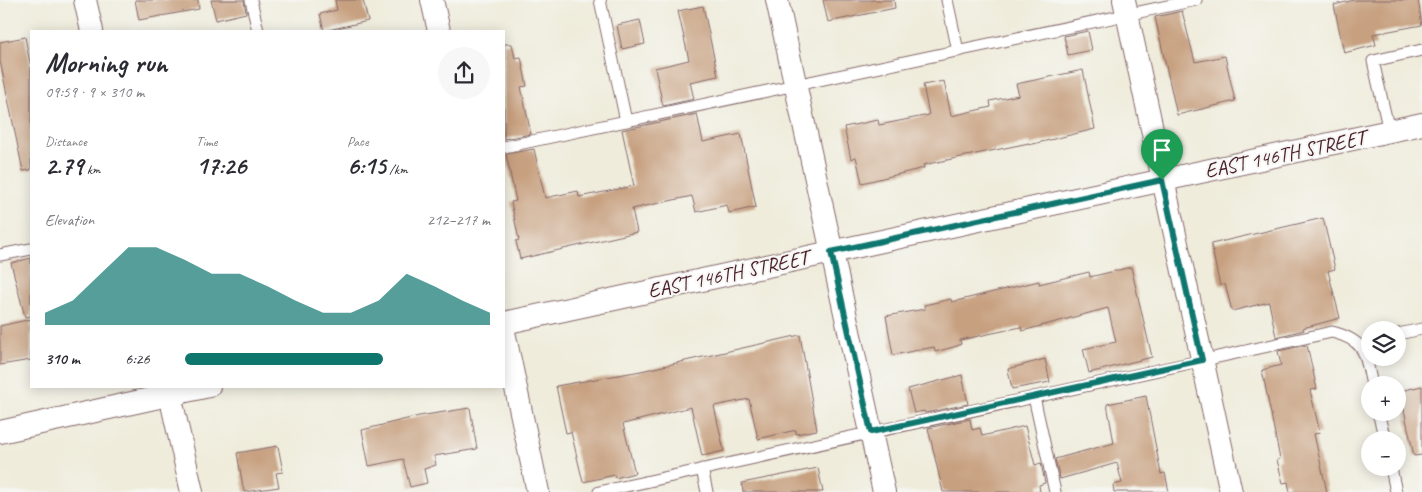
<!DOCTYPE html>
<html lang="en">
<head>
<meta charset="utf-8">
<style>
	:root { --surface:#fff; --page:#f7f7f7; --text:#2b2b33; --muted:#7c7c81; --accent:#0f766e }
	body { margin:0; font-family:Caveat,sans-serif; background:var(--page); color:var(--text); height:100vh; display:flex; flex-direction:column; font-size:19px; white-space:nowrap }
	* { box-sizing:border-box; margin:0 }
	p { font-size:16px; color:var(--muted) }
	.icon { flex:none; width:28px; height:28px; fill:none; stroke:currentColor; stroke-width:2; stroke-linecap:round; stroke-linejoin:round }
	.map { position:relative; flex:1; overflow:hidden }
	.side { position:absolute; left:30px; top:30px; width:475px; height:358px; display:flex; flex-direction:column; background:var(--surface); border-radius:0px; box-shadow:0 2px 12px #0003 }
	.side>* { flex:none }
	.controls { position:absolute; left:1361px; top:321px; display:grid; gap:10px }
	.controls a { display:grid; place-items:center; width:45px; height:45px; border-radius:50%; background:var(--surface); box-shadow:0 2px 12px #0003; font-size:25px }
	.pin { position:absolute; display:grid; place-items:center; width:42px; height:42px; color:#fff; margin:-51px -21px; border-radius:50% 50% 50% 0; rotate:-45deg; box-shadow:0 0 5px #0007 }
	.pin .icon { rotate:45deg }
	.round { display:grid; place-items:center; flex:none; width:52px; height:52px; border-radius:26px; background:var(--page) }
	.head { display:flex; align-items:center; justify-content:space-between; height:85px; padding:0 15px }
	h1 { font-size:28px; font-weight:700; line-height:38px }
	.stats { display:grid; grid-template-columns:repeat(3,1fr); gap:8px; height:85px; padding:5px 15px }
	.stats div { display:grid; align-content:center }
	.stats b { font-size:25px; font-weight:700 }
	.stats small { font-size:14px; font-weight:400 }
	.stats p { font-size:14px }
	.chart { height:140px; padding:10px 15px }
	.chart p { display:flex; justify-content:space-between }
	.chart svg { width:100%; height:90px; margin-top:5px; fill:var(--accent); opacity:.7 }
	ul { padding:0 15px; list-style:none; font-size:16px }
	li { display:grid; grid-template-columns:80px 60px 1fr; align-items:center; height:38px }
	li i { height:12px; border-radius:6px; background:var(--accent) }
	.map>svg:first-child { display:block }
</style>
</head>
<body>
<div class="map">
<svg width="1422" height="492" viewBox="0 0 1422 492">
	<rect width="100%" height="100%" fill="#f6f6f2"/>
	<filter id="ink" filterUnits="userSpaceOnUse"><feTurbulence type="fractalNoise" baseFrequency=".02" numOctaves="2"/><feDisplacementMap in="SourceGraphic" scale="10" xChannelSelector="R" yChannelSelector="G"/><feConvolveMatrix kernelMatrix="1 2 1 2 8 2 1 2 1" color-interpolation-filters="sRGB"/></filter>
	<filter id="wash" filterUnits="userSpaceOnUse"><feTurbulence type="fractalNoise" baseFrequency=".0096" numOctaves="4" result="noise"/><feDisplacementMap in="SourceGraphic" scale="20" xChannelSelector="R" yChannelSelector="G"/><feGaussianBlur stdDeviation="1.12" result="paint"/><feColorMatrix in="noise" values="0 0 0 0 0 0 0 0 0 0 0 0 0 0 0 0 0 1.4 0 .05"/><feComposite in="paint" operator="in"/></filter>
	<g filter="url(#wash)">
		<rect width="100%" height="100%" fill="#efecdb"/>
		<g id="blocks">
			<g fill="#c7a080">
				<polygon points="135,0 198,0 199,9 139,20"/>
				<polygon points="211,0 244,0 246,13 216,20"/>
				<polygon points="335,0 363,0 368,21 324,31 320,14 337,10"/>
				<polygon points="823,0 894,0 895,8 828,22"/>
				<polygon points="1354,0 1418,0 1422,25 1373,34 1376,45 1344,53 1334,5"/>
				<polygon points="703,6 718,76 690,82 694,99 663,106 655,68 689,60 678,11"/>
				<polygon points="1182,11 1195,62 1225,56 1235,101 1177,115 1155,17"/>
				<polygon points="640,20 645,44 622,49 617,25"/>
				<polygon points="1088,31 1092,50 1068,55 1064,36"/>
				<polygon points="25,37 31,68 31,170 23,171 0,61 0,42"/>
				<polygon points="504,44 512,44 515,58 521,57 527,86 521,87 531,134 504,139"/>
				<polygon points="1083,70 1095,129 1029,145 1029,143 923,165 924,168 862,183 856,157 851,159 844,127 878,120 879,125 929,115 923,85 944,81 951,116 991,107 990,101 1019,95 1016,84"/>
				<polygon points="697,114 703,142 741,134 756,207 729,213 727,205 696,212 692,196 632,209 637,232 520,259 516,241 519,240 511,202 516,201 506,154 534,149 545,198 578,191 579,197 634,186 622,130"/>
				<polygon points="1323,218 1335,269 1328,271 1340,318 1303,328 1304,330 1276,337 1269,302 1232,311 1225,284 1220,286 1211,244"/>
				<polygon points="31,258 31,316 25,317 11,263"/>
				<polygon points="1131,267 1152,357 1089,373 1083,349 1116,342 1108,308 1022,331 1021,327 960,340 961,344 957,346 935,352 934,347 893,355 886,316 925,309 924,305 951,299 952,302 1039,281 1039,284 1089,272 1090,277"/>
				<polygon points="31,319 31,360 0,365 0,326"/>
				<polygon points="800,335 817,430 796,434 796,430 758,439 749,399 714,406 724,451 702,456 691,407 623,424 635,473 615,478 615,475 583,482 571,432 566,433 556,386 641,371"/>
				<polygon points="1307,345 1317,389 1310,390 1320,433 1314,434 1327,492 1290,492 1288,482 1283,483 1277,460 1280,459 1262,370 1281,365 1278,351"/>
				<polygon points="1045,359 1050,382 1012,389 1008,369"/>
				<polygon points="962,375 968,404 925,413 924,411 914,413 908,389"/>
				<polygon points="1422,386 1422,455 1414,456 1400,391"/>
				<polygon points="1146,396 1161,474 1165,473 1169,492 1114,492 1113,485 1122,483 1117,463 1060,479 1055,459 1114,443 1107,404"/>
				<polygon points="470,408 477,449 434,456 436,465 424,469 427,483 410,487 403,459 369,466 362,430 419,416"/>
				<polygon points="970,419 972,430 980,428 982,436 1025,426 1035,465 1041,463 1045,483 1039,485 1040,492 943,492 928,428"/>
				<polygon points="278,446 283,472 276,473 279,487 244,492 237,453"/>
				<polygon points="818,468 823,492 743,492 742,483"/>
			</g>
		</g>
	</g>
	<g filter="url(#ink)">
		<use href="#blocks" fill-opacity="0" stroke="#846769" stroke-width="1"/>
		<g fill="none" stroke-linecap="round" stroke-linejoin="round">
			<g stroke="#846769" stroke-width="13">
				<g id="lane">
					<polyline points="251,0 258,31"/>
					<polyline points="600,0 626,121"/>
					<polyline points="947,0 958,51"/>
					<polyline points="1389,131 1373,61 1422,50"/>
					<polyline points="504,147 1196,0"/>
					<polyline points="0,255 31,249"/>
					<polyline points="1398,334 1422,329"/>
					<polyline points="1034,397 1055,492"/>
					<polyline points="1378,412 1385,440"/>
					<polyline points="1391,468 1396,492"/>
					<polyline points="702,469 707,492"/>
					<path d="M 599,492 L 1332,332 C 1367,341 1365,354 1372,385"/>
				</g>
			</g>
			<g stroke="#846769" stroke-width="24">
				<g id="street">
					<polyline points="85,0 92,31"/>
					<polyline points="432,0 439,31"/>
					<polyline points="777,0 884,492"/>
					<polyline points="1124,0 1231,492"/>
					<polyline points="504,323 1422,124"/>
					<polyline points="504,332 538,492"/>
					<polyline points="168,386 192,492"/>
					<polyline points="0,432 209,386"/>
				</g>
			</g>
			<use href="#lane" stroke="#fff" stroke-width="11"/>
			<use href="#street" stroke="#fff" stroke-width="22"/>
		</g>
	</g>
	<g fill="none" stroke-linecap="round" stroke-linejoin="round" filter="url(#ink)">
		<g stroke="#fff" stroke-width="10">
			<polygon id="route" points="1162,180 1202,360 871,432 831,252"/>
		</g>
		<use href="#route" stroke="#0f766e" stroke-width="6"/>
	</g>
	<g text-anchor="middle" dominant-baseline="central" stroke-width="4" stroke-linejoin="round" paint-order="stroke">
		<g font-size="21" fill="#4a1f2b" stroke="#f6f6f2">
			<text transform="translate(1285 154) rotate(-12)">EAST 146TH STREET</text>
			<text transform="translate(728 274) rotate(-12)">EAST 146TH STREET</text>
		</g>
	</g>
</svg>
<div class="controls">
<a><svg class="icon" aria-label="layers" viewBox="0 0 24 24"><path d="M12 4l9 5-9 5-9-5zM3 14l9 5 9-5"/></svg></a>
<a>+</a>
<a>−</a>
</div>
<div class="pin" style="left:1162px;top:180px;background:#1e9e55"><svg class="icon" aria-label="arrive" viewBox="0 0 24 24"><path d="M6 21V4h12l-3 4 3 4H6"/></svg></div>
<section class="side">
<div class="head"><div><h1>Morning run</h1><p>09:59 · 9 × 310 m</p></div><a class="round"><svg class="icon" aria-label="share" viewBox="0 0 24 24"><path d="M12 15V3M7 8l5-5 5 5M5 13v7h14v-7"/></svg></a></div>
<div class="stats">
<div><p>Distance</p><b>2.79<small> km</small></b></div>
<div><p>Time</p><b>17:26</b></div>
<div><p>Pace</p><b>6:15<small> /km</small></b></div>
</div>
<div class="chart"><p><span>Elevation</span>212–217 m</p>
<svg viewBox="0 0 160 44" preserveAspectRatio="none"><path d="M0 44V38L10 32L20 19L30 6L40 6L50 12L60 19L70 19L80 25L90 32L100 38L110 38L120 32L130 19L140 25L150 32L160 38V44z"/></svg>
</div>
<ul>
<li><b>310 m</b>6:26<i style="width:65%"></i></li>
</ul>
</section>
</div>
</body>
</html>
